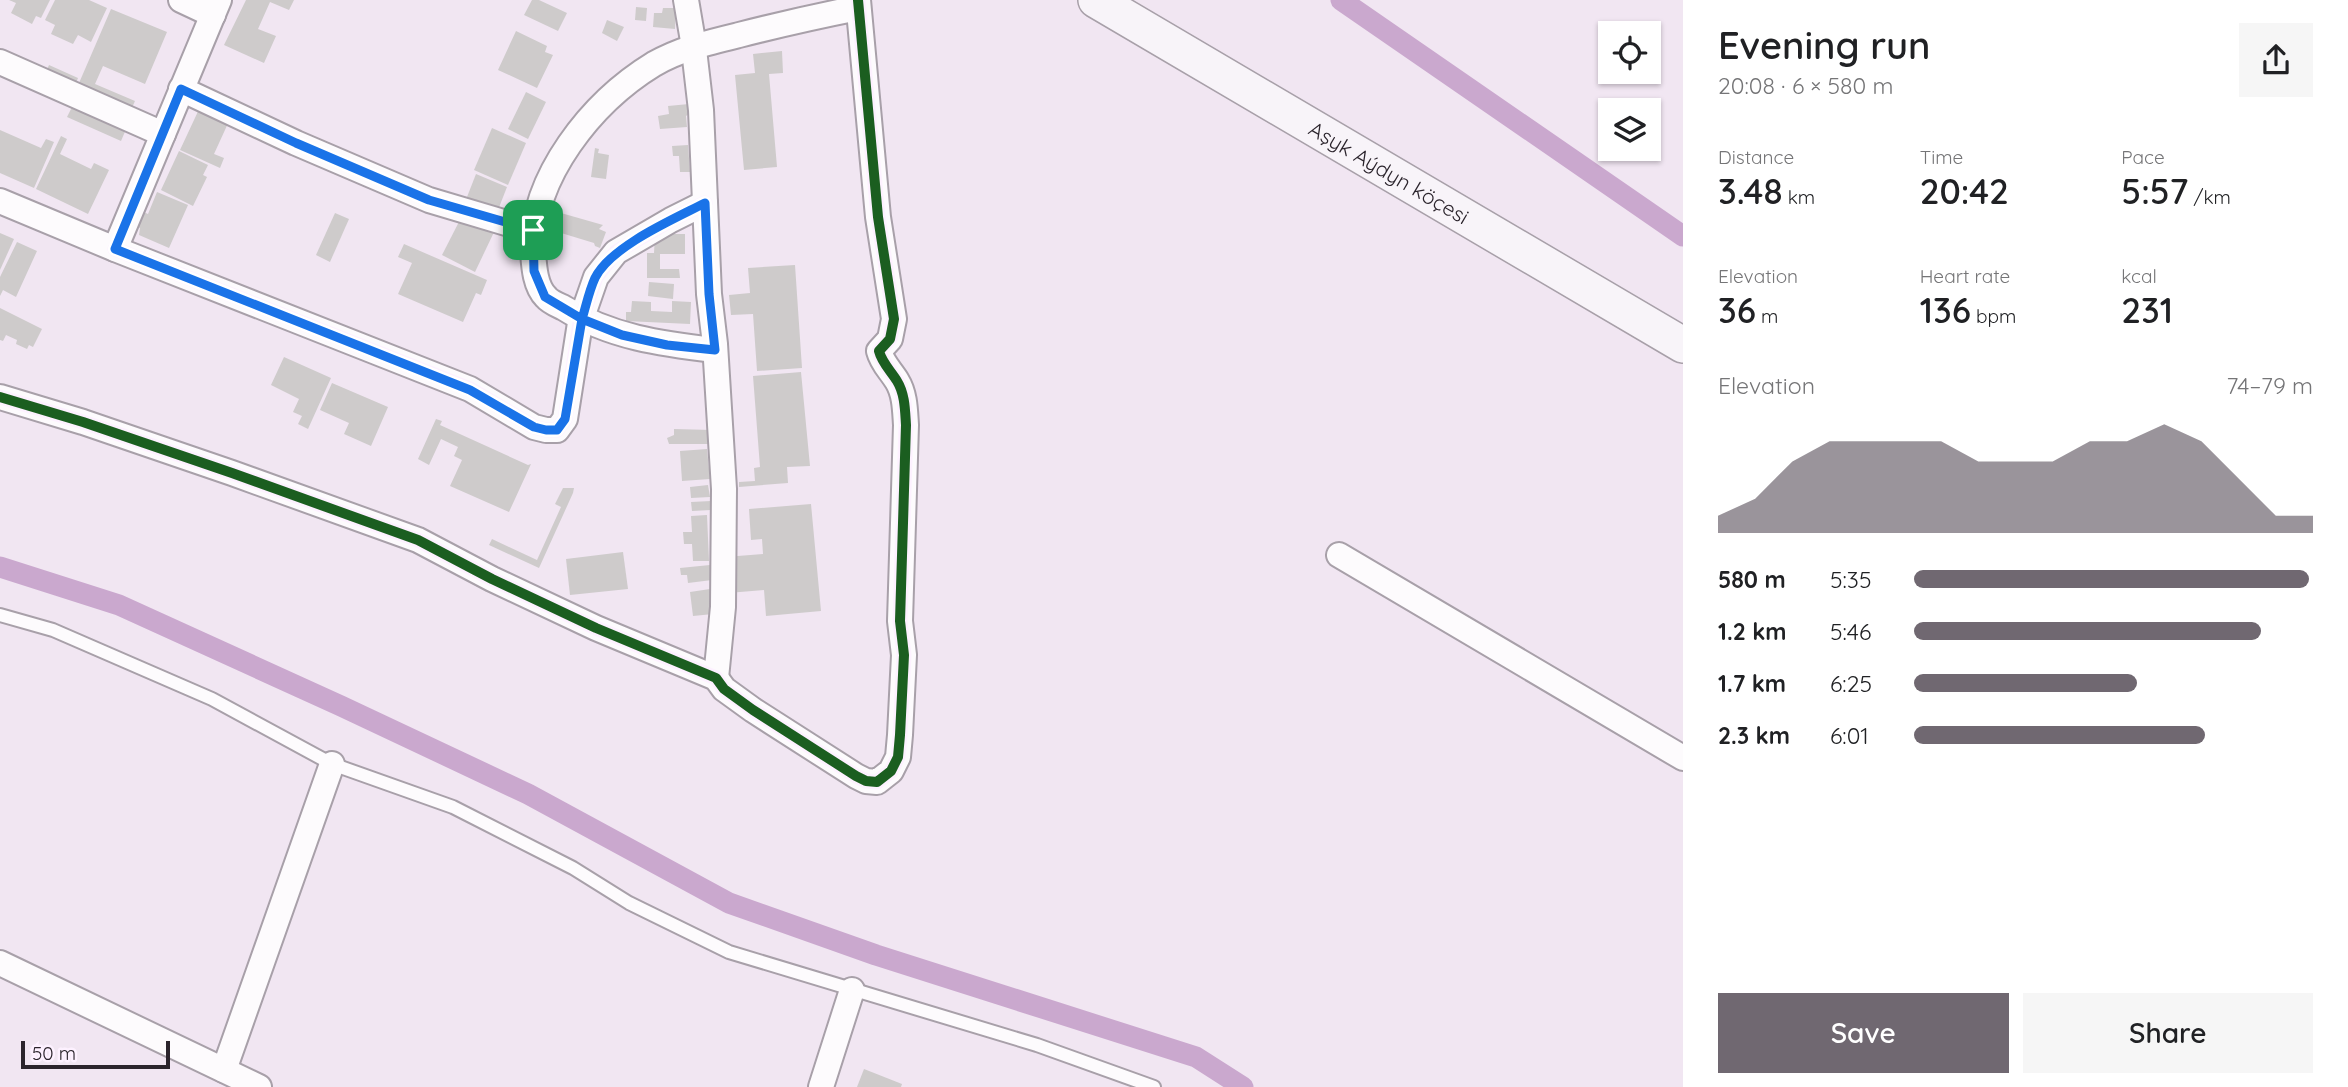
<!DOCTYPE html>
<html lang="en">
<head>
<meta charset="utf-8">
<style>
	:root { --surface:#fff; --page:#f6f6f6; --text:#202124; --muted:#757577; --accent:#706871 }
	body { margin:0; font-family:Quicksand,sans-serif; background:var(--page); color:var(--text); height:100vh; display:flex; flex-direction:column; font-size:26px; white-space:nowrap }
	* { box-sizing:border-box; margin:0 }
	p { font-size:23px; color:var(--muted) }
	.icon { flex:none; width:38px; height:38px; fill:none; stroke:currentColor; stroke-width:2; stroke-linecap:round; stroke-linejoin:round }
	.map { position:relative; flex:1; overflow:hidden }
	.side { display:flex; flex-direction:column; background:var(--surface); width:665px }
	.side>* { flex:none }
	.buttons { position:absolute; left:1598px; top:21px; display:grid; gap:14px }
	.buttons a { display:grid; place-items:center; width:63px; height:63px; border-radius:0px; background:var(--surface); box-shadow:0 2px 5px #0004; font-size:35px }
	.scale { position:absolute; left:21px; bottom:18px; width:149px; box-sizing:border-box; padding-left:7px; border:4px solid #2b242c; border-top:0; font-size:19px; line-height:24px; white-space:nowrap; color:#2b242c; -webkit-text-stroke:5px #fdf1ff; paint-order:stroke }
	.pin { position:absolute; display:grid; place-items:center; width:60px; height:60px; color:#fff; margin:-30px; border-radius:14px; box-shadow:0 4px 10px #0006 }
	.round { display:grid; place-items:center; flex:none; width:74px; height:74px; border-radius:0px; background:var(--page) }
	.head { display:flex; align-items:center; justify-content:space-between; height:119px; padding:0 35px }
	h1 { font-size:38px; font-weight:600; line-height:52px }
	.figures { display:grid; grid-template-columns:repeat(3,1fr); gap:10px; height:119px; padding:7px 35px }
	.figures div { display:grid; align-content:center }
	.figures b { font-size:35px; font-weight:600 }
	.figures small { font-size:19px; font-weight:400 }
	.figures p { font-size:19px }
	.chart { height:196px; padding:14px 35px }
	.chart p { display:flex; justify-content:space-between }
	.chart svg { width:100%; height:126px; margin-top:7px; fill:var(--accent); opacity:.7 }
	.primary-button { display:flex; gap:14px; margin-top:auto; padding:14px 35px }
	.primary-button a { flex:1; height:80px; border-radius:0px; background:var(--accent); color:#fff; font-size:28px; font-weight:600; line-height:80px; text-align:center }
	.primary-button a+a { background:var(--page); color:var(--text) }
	ul { padding:0 35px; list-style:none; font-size:23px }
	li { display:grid; grid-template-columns:112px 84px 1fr; align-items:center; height:52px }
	li i { height:18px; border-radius:9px; background:var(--accent) }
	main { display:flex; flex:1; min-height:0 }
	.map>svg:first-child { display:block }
</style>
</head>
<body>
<main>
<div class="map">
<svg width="1683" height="1087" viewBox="0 0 1683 1087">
	<rect width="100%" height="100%" fill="#f1e6f2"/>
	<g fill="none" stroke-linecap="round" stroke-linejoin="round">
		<g stroke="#caa8ce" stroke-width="21">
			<polyline points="1341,0 1683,236"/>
			<polyline points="0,567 119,605 341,706 528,794 729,903 876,955 1196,1057 1243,1087"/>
		</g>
	</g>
	<g fill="#cecbcb">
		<polygon points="9,0 50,0 41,18 36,16 32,24 11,13 16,3"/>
		<polygon points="55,0 89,0 107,8 91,42 78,35 73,44 51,34 55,25 45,20"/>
		<polygon points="246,0 294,0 289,10 270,2 258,29 276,36 264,63 224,45"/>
		<polygon points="532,0 539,0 567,13 558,31 524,15"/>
		<polygon points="636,7 647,8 646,21 635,20"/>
		<polygon points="663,8 676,8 675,29 653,27 654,13 662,13"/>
		<polygon points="111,9 167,32 145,84 103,66 95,84 135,101 130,112 76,90"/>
		<polygon points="607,20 624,27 617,41 602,33"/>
		<polygon points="516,31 547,46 545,52 553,55 537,88 498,70"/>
		<polygon points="782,51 783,73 769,74 777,167 744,170 735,75 755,73 753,54"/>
		<polygon points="49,65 78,78 74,88 45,74"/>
		<polygon points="526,92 546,102 528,139 508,129"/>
		<polygon points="74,103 127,127 121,141 67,117"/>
		<polygon points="689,104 690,113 686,116 687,127 660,129 658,116 669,114 668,106"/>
		<polygon points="201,105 230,119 214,154 224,158 220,168 180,150"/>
		<polygon points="492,128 526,143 508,185 474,170"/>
		<polygon points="0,130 41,148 46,139 54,142 34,188 0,173"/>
		<polygon points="61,136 67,139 60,154 91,169 94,163 109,170 88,214 36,189"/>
		<polygon points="688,145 690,172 680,172 679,156 673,156 672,146"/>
		<polygon points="595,148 599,149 598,153 609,155 606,179 591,177"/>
		<polygon points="179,151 208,165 203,175 207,177 193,206 161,190"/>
		<polygon points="476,174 507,187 498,210 467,197"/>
		<polygon points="157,192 188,205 169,248 139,235 140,228 131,224 137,209 148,214"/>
		<polygon points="335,213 349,219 330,262 316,255"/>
		<polygon points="561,213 603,225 599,229 606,232 600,248 595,246 594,243 548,229 551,217 559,219"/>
		<polygon points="463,214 495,230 475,272 442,255"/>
		<polygon points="0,233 14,239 0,270"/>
		<polygon points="655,234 685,234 685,254 660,254 660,269 679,269 680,278 647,278 647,253 654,253"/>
		<polygon points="17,242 37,251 16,297 3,290 0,296 0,277"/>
		<polygon points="404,244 487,280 481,295 476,293 463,322 398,294 412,263 398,257"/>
		<polygon points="795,265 802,368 757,371 753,314 731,315 729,295 750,293 748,268"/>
		<polygon points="649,282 674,284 673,299 648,296"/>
		<polygon points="632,301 651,302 651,311 672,312 672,301 691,302 690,324 626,321 626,312 631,312"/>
		<polygon points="0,308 42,329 33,347 29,345 27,349 16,344 17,340 6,335 3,341 0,340"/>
		<polygon points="284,357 331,378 308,429 298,424 302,416 293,412 299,399 271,385"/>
		<polygon points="801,372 810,466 787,467 788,483 739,487 739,482 755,481 754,468 760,467 753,376"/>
		<polygon points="332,383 388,407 371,446 344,434 349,423 320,410"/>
		<polygon points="436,419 442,421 440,425 528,465 531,464 509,512 450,486 462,460 454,456 458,447 441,439 429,465 418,459"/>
		<polygon points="674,429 712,430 712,444 669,444 667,438 674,435"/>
		<polygon points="707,449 710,479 682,481 680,451"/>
		<polygon points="708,485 710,497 691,498 690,487"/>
		<polygon points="563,488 574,488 573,493 539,568 489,545 492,539 537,560 561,507 555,504"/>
		<polygon points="711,501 711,510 692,511 691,502"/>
		<polygon points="811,504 821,611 766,616 764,590 728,593 725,557 763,554 762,539 751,540 749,509"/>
		<polygon points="707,515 709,561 693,561 692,544 684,544 683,532 692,532 691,516"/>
		<polygon points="623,552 628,589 570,595 566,559"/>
		<polygon points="710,565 712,580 688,583 687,575 681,575 680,568"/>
		<polygon points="710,589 713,614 693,616 690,592"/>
		<polygon points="864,1069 902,1084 901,1087 857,1087"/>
	</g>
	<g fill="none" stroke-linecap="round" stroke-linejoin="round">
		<g stroke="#a8a0a9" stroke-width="16">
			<polyline id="service" points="0,615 53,630 212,699 332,764 453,807 573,868 629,903 729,952 1037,1045 1154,1087"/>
		</g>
		<g stroke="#a8a0a9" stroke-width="28">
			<g id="minor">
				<polyline points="181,0 213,15"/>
				<polyline points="686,0 693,41 701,110 709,294 715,344 724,489 723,607 716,678"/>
				<polyline points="0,62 163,134"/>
				<polyline points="181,89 296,143 429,200 533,231"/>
				<polyline points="0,201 115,249 219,0"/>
				<polyline points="115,249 470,389 534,427 546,430 557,430 565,419 580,323 596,277 616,252 671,220 705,203"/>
				<path d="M 715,350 C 662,344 610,337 564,308 C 558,305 550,302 546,297 C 535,286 534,266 533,252 C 531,177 592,102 654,64 C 680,49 710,42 739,35 C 778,25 818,16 858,8"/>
				<path d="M 0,397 L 83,422 L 232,473 L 418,540 L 492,579 L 596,628 L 716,678 L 724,689 L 753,710 L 856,776 L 866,781 L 877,782 L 891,771 L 898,757 L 900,735 L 904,655 L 900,621 L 906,425 C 905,410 905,394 897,381 C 891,371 882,363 879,351 L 890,339 L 894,319 L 878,217 L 858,0"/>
				<polyline points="1339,555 1683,758"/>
				<polyline points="0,963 259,1087"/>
				<polyline points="224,1070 332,764"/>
				<polyline points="821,1087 852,990"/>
			</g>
		</g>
		<g stroke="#a8a0a9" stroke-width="38">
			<g id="secondary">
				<path id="s1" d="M 1096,0 L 1683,345"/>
			</g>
		</g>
		<use href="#service" stroke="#fdfbfd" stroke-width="12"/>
		<use href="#minor" stroke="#fdfbfd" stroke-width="24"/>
		<use href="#secondary" stroke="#f8f4f9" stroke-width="35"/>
		<g stroke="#fdf1ff" stroke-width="15">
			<g id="cycleway">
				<polyline points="115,249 470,389 534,427 546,430 557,430 565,419 580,323 596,277 616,252 671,220 705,203"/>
				<path d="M 0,397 L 83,422 L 232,473 L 418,540 L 492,579 L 596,628 L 716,678 L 724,689 L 753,710 L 856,776 L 866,781 L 877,782 L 891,771 L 898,757 L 900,735 L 904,655 L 900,621 L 906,425 C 905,410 905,394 897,381 C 891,371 882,363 879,351 L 890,339 L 894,319 L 878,217 L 858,0"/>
			</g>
		</g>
		<use href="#cycleway" stroke="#1b5e20" stroke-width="10"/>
	</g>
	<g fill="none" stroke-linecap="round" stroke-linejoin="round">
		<g stroke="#fff" stroke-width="14">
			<path id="route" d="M 533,230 L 429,200 L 296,143 L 181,89 L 115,249 L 470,390 L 534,427 L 546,430 L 557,430 L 565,419 L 582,319 L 622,335 L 667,345 L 715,350 L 709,294 L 705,203 C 674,219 611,246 595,278 C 589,291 586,306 582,319 L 545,297 L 534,271 L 533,230"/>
		</g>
		<use href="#route" stroke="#1a73e8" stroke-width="9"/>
	</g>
	<g text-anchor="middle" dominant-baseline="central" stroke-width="5" stroke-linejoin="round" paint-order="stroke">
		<g font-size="21" fill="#2b242c" stroke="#fdf1ff">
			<text stroke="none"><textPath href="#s1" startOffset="340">Aşyk Aýdyn köçesi</textPath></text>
		</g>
	</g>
</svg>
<div class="buttons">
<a><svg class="icon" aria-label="locate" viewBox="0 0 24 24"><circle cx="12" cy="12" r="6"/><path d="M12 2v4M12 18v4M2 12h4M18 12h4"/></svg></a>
<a><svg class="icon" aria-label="layers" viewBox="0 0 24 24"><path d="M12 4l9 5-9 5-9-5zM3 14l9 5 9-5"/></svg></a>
</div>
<div class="scale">50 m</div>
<div class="pin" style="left:533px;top:230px;background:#1e9e55"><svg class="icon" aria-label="arrive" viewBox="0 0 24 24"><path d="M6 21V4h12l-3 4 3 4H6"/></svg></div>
</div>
<section class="side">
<div class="head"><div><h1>Evening run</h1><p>20:08 · 6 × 580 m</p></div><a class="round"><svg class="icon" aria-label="share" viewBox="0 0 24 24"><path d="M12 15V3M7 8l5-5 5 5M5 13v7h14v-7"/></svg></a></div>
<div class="figures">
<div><p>Distance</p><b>3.48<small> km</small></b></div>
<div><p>Time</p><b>20:42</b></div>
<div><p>Pace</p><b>5:57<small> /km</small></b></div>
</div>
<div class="figures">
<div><p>Elevation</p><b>36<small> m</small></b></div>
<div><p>Heart rate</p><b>136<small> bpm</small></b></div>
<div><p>kcal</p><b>231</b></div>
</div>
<div class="chart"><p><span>Elevation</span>74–79 m</p>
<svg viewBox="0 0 160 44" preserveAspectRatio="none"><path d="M0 44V38L10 32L20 19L30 12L40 12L50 12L60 12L70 19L80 19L90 19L100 12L110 12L120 6L130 12L140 25L150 38L160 38V44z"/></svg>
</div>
<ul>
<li><b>580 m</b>5:35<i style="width:99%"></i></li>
<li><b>1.2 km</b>5:46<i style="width:87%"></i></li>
<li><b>1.7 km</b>6:25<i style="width:56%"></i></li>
<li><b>2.3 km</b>6:01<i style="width:73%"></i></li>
</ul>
<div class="primary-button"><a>Save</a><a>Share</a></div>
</section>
</main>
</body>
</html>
